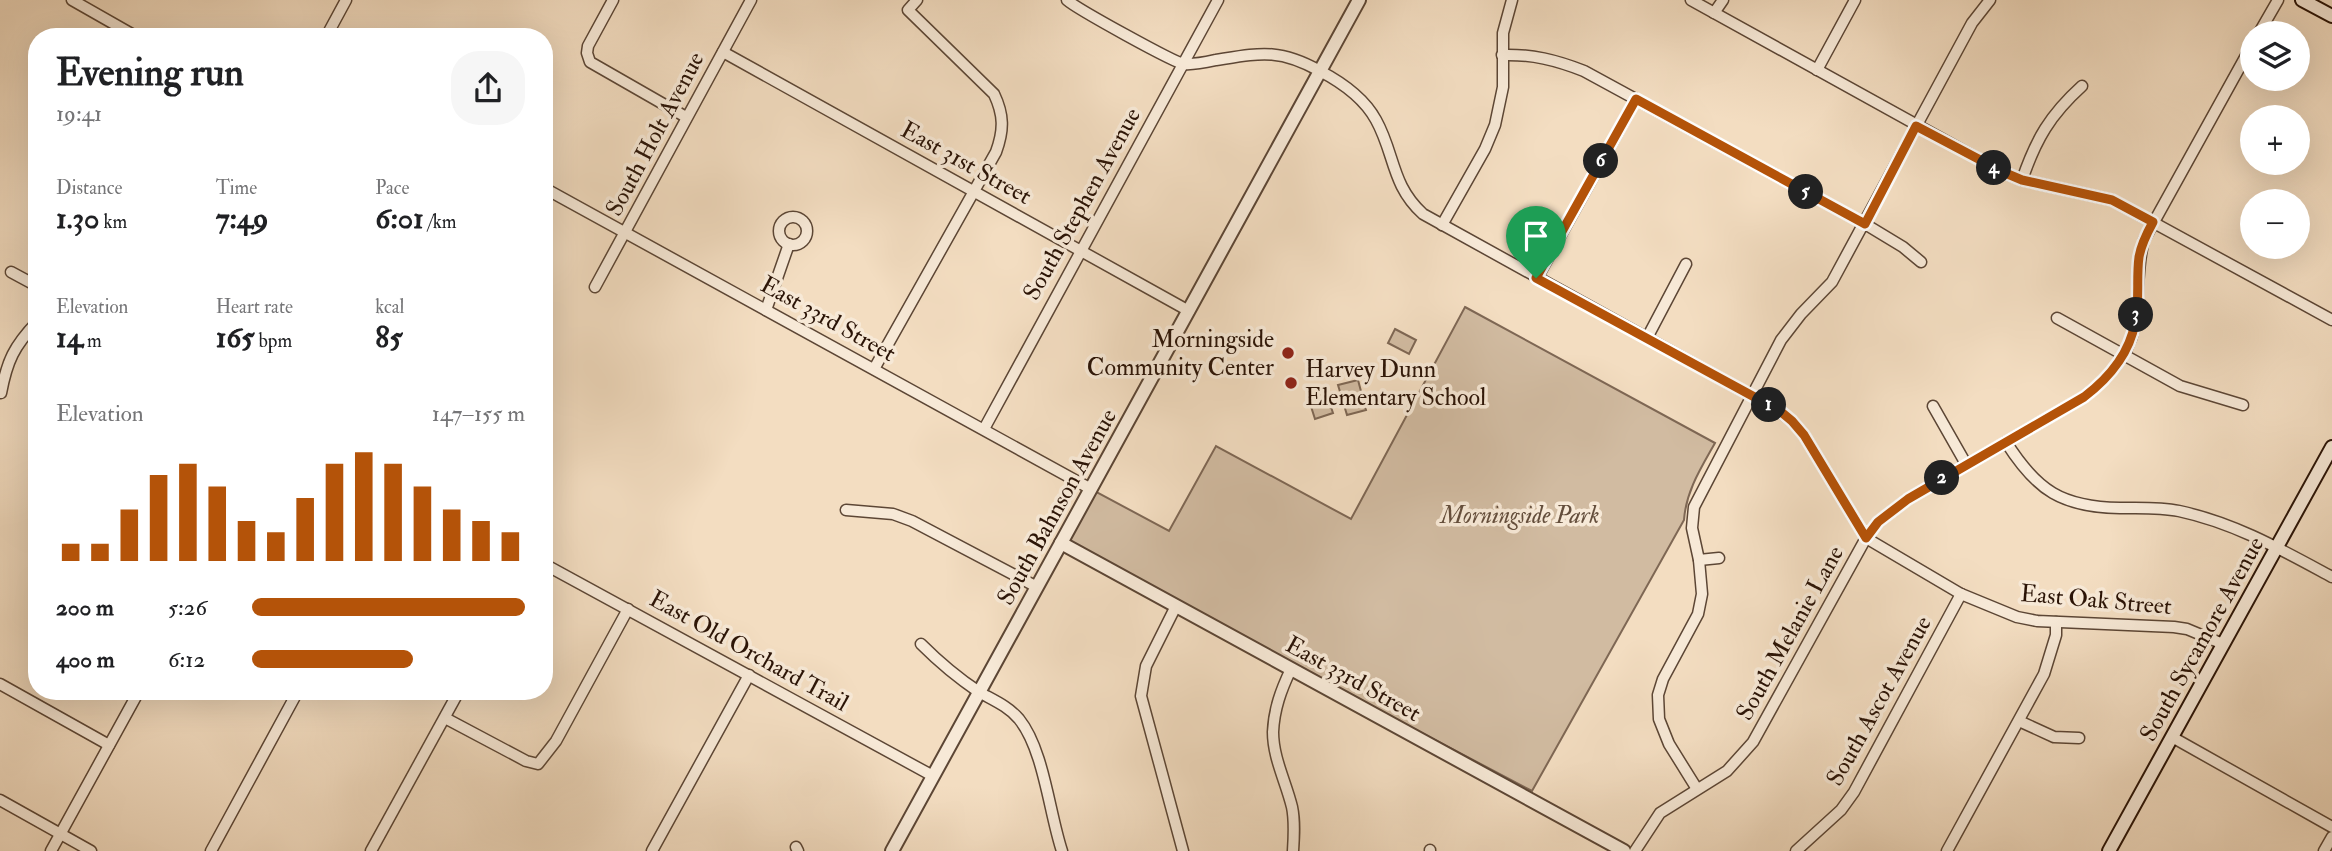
<!DOCTYPE html>
<html lang="en">
<head>
<meta charset="utf-8">
<style>
	:root { --surface:#fff; --page:#f6f6f6; --text:#202124; --muted:#757577; --accent:#b45309 }
	body { margin:0; font-family:"IM FELL Double Pica",serif; background:var(--page); color:var(--text); height:100vh; display:flex; flex-direction:column; font-size:26px; white-space:nowrap }
	* { box-sizing:border-box; margin:0 }
	p { font-size:23px; color:var(--muted) }
	.icon { flex:none; width:38px; height:38px; fill:none; stroke:currentColor; stroke-width:2; stroke-linecap:round; stroke-linejoin:round }
	.map { position:relative; flex:1; overflow:hidden }
	.drawer { position:absolute; left:28px; top:28px; width:525px; height:672px; display:flex; flex-direction:column; background:var(--surface); border-radius:28px; box-shadow:0 7px 28px #0002 }
	.drawer>* { flex:none }
	.buttons { position:absolute; left:2240px; top:21px; display:grid; gap:14px }
	.buttons a { display:grid; place-items:center; width:70px; height:70px; border-radius:50%; background:var(--surface); box-shadow:0 7px 28px #0002; font-size:35px }
	.pin { position:absolute; display:grid; place-items:center; width:60px; height:60px; color:#fff; margin:-72px -30px; border-radius:50% 50% 50% 0; rotate:-45deg; box-shadow:0 0 7px #0007 }
	.pin .icon { rotate:45deg }
	.km { position:absolute; width:35px; height:35px; margin:-18px; border-radius:50%; background:#222; color:#fff; font-size:19px; line-height:35px; text-align:center }
	.round { display:grid; place-items:center; flex:none; width:74px; height:74px; border-radius:28px; background:var(--page) }
	.overview { display:flex; align-items:center; justify-content:space-between; height:119px; padding:0 28px }
	h1 { font-size:38px; font-weight:700; line-height:52px }
	.stats { display:grid; grid-template-columns:repeat(3,1fr); gap:10px; height:119px; padding:7px 28px }
	.stats div { display:grid; align-content:center }
	.stats b { font-size:30px; font-weight:700 }
	.stats small { font-size:19px; font-weight:400 }
	.stats p { font-size:19px }
	.chart { height:196px; padding:14px 28px }
	.chart p { display:flex; justify-content:space-between }
	.chart svg { width:100%; height:126px; margin-top:7px; stroke:var(--accent); stroke-width:6 }
	ul { padding:0 28px; list-style:none; font-size:23px }
	li { display:grid; grid-template-columns:112px 84px 1fr; align-items:center; height:52px }
	li i { height:18px; border-radius:9px; background:var(--accent) }
	.map>svg:first-child { display:block }
</style>
</head>
<body>
<div class="map">
<svg width="2332" height="851" viewBox="0 0 2332 851">
	<rect width="100%" height="100%" fill="#f3ddc1"/>
	<filter id="stains"><feTurbulence type="fractalNoise" baseFrequency=".00286" numOctaves="4"/><feColorMatrix values="0 0 0 0 .2 0 0 0 0 .09 0 0 0 0 .02 0 0 0 .5 -.17"/></filter>
	<radialGradient id="worn" r=".72"><stop offset=".6" stop-color="#630" stop-opacity="0"/><stop offset="1" stop-color="#630" stop-opacity=".3"/></radialGradient>
	<g fill="#d1bba1" stroke="#7e6754" stroke-width="2">
		<path d="M 1465,307 L 1715,443 C 1701,468 1686,491 1684,520 L 1532,791 L 1061,543 L 1091,489 L 1169,531 L 1216,446 L 1351,519 Z"/>
		<polygon points="1395,329 1416,340 1409,354 1388,343"/>
		<polygon points="1358,380 1366,410 1347,415 1338,385"/>
		<polygon points="1325,389 1333,413 1315,419 1307,394"/>
	</g>
	<g fill="none" stroke-linecap="round" stroke-linejoin="round">
		<g stroke="#5c4635" stroke-width="13">
			<g id="minor">
				<polyline points="72,0 137,37"/>
				<polyline points="613,0 588,46 587,53 590,62 686,117"/>
				<path d="M 1067,0 C 1077,9 1175,63 1184,64 C 1194,65 1207,62 1216,60 C 1260,53 1279,48 1320,71 C 1341,82 1364,98 1376,120 C 1395,154 1391,185 1423,214 L 1779,411 L 1792,421 L 1804,435 L 1866,538 L 1961,594 L 2017,617 L 2037,621 L 2174,627 L 2187,629 L 2223,644"/>
				<polyline points="1691,0 2002,172 2022,180 2112,200 2332,320"/>
				<polyline points="1714,13 1723,0"/>
				<polyline points="2259,33 2278,0"/>
				<polyline points="326,37 346,0"/>
				<polyline points="723,52 1189,311"/>
				<path d="M 1502,55 C 1532,54 1556,60 1584,71 L 1865,224 L 1903,247 L 1921,262"/>
				<polyline points="1817,70 1855,0"/>
				<path d="M 2022,180 C 2036,139 2050,115 2082,86"/>
				<polyline points="544,188 1091,489"/>
				<circle cx="793" cy="231" r="14"/>
				<polyline points="1442,225 1485,149 1495,125 1503,87 1503,33 1512,0"/>
				<polyline points="11,272 37,286"/>
				<polyline points="1537,278 1636,99"/>
				<polyline points="595,287 751,0"/>
				<polyline points="766,310 789,244"/>
				<polyline points="2057,318 2180,386 2243,405"/>
				<polyline points="1647,338 1686,264"/>
				<path d="M 874,369 L 996,152 C 1004,130 1004,115 994,94 L 908,10 L 917,0"/>
				<path d="M 1,393 C 7,361 14,346 37,322"/>
				<polyline points="1933,406 1966,464"/>
				<polyline points="984,429 1218,0"/>
				<path d="M 2006,442 C 2037,491 2062,507 2120,508 C 2140,508 2160,507 2179,511 C 2235,523 2282,550 2332,577"/>
				<polyline points="846,510 893,514 912,521 1037,587"/>
				<polyline points="1699,560 1719,558"/>
				<polyline points="544,564 933,776"/>
				<polyline points="1176,606 1146,666 1141,696 1183,851"/>
				<path d="M 921,644 C 939,662 958,678 979,692 C 993,700 1008,706 1019,719 C 1044,750 1049,812 1062,851"/>
				<path d="M 1291,669 C 1281,690 1274,709 1273,732 C 1273,758 1286,782 1292,807 C 1295,821 1294,836 1293,851"/>
				<polyline points="0,684 109,745"/>
				<polyline points="445,718 526,761 538,764 556,741 628,609"/>
				<polyline points="2019,721 2054,737 2079,738"/>
				<polyline points="2172,737 2332,827"/>
				<polyline points="1697,789 1669,744 1659,719 1658,695 1663,679 1698,614 1702,594 1699,560 1692,528 1694,507 1781,340 1801,314 1832,282 1972,23 1990,0"/>
				<polyline points="0,800 91,851"/>
				<polyline points="796,847 798,851"/>
				<polyline points="51,851 139,691"/>
				<polyline points="211,851 298,691"/>
				<polyline points="371,851 459,691"/>
				<polyline points="652,851 749,675"/>
				<polyline points="1430,851 1430,850"/>
				<path d="M 1635,851 L 1660,813 L 1727,771 L 1753,742 L 1866,538 L 1878,522 L 1908,499 L 2084,397 C 2110,377 2133,351 2136,317 C 2139,291 2137,265 2144,240 L 2252,45"/>
				<polyline points="1796,851 1841,810 1854,792 1961,594"/>
				<polyline points="1947,851 2044,674 2056,635 2056,622"/>
				<polyline points="2324,851 2332,837"/>
			</g>
		</g>
		<g stroke="#5c4635" stroke-width="16">
			<g id="tertiary">
				<polyline points="1061,543 1624,851"/>
				<polyline points="892,851 1359,0"/>
			</g>
		</g>
		<g stroke="#2a1306" stroke-width="16">
			<g id="secondary">
				<polyline points="2302,0 2332,16"/>
				<polyline points="2109,851 2332,447"/>
			</g>
		</g>
		<use href="#minor" stroke="#f7e9d7" stroke-width="10"/>
		<use href="#tertiary" stroke="#f7e9d7" stroke-width="12"/>
		<use href="#secondary" stroke="#f7e9d7" stroke-width="12"/>
	</g>
	<g fill="none" stroke-linecap="round" stroke-linejoin="round">
		<g stroke="#fff" stroke-width="14">
			<path id="route" d="M 1636,99 L 1865,224 L 1916,126 L 2003,172 L 2022,180 L 2112,200 L 2153,222 C 2147,233 2141,245 2139,257 C 2136,279 2140,301 2135,323 C 2129,355 2109,378 2084,397 L 1908,499 L 1878,522 L 1866,538 L 1804,435 L 1792,421 L 1780,411 L 1536,278 Z"/>
		</g>
		<use href="#route" stroke="#b45309" stroke-width="9"/>
	</g>
	<g fill="#8f2418" stroke="#f7e9d7" stroke-width="2.5">
		<circle cx="1288" cy="353" r="7"/>
		<circle cx="1291" cy="383" r="7"/>
	</g>
	<g text-anchor="middle" dominant-baseline="central" stroke-width="7" stroke-linejoin="round" paint-order="stroke">
		<g font-size="24" fill="#2a1306" stroke="#f7e9d7">
			<text transform="translate(655 134) rotate(-62)">South Holt Avenue</text>
			<text transform="translate(966 163) rotate(29)">East 31st Street</text>
			<text transform="translate(1082 204) rotate(-61)">South Stephen Avenue</text>
			<text transform="translate(828 319) rotate(29)">East 33rd Street</text>
			<text transform="translate(1057 507) rotate(-61)">South Bahnson Avenue</text>
			<text transform="translate(2096 600) rotate(5)">East Oak Street</text>
			<text transform="translate(1790 633) rotate(-61)">South Melanie Lane</text>
			<text transform="translate(2202 639) rotate(-61)">South Sycamore Avenue</text>
			<text transform="translate(749 651) rotate(29)">East Old Orchard Trail</text>
			<text transform="translate(1353 679) rotate(29)">East 33rd Street</text>
			<text transform="translate(1879 701) rotate(-61)">South Ascot Avenue</text>
		</g>
		<g font-size="24" fill="#2a1306" stroke="#f7e9d7" text-anchor="end">
			<text x="1274" y="339">Morningside<tspan x="1274" dy="28">Community Center</tspan></text>
			<text x="1305" y="369" text-anchor="start">Harvey Dunn<tspan x="1305" dy="28">Elementary School</tspan></text>
		</g>
		<g font-size="24" font-style="italic" fill="#644e3c" stroke="#f7e9d7">
			<text x="1520" y="515">Morningside Park</text>
		</g>
	</g>
	<rect width="100%" height="100%" filter="url(#stains)"/>
	<rect width="100%" height="100%" fill="url(#worn)"/>
</svg>
<div class="buttons">
<a><svg class="icon" aria-label="layers" viewBox="0 0 24 24"><path d="M12 4l9 5-9 5-9-5zM3 14l9 5 9-5"/></svg></a>
<a>+</a>
<a>−</a>
</div>
<div class="pin" style="left:1536px;top:278px;background:#1e9e55"><svg class="icon" aria-label="arrive" viewBox="0 0 24 24"><path d="M6 21V4h12l-3 4 3 4H6"/></svg></div>
<b class="km" style="left:1769px;top:405px">1</b>
<b class="km" style="left:1942px;top:478px">2</b>
<b class="km" style="left:2136px;top:315px">3</b>
<b class="km" style="left:1994px;top:168px">4</b>
<b class="km" style="left:1806px;top:192px">5</b>
<b class="km" style="left:1601px;top:161px">6</b>
<section class="drawer">
<div class="overview"><div><h1>Evening run</h1><p>19:41</p></div><a class="round"><svg class="icon" aria-label="share" viewBox="0 0 24 24"><path d="M12 15V3M7 8l5-5 5 5M5 13v7h14v-7"/></svg></a></div>
<div class="stats">
<div><p>Distance</p><b>1.30<small> km</small></b></div>
<div><p>Time</p><b>7:49</b></div>
<div><p>Pace</p><b>6:01<small> /km</small></b></div>
</div>
<div class="stats">
<div><p>Elevation</p><b>14<small> m</small></b></div>
<div><p>Heart rate</p><b>165<small> bpm</small></b></div>
<div><p>kcal</p><b>85</b></div>
</div>
<div class="chart"><p><span>Elevation</span>147–155 m</p>
<svg viewBox="0 0 160 44" preserveAspectRatio="none"><path d="M5 44V38M15 44V38M25 44V26M35 44V14M45 44V10M55 44V18M65 44V30M75 44V34M85 44V22M95 44V10M105 44V6M115 44V10M125 44V18M135 44V26M145 44V30M155 44V34"/></svg>
</div>
<ul>
<li><b>200 m</b>5:26<i style="width:100%"></i></li>
<li><b>400 m</b>6:12<i style="width:59%"></i></li>
</ul>
</section>
</div>
</body>
</html>
